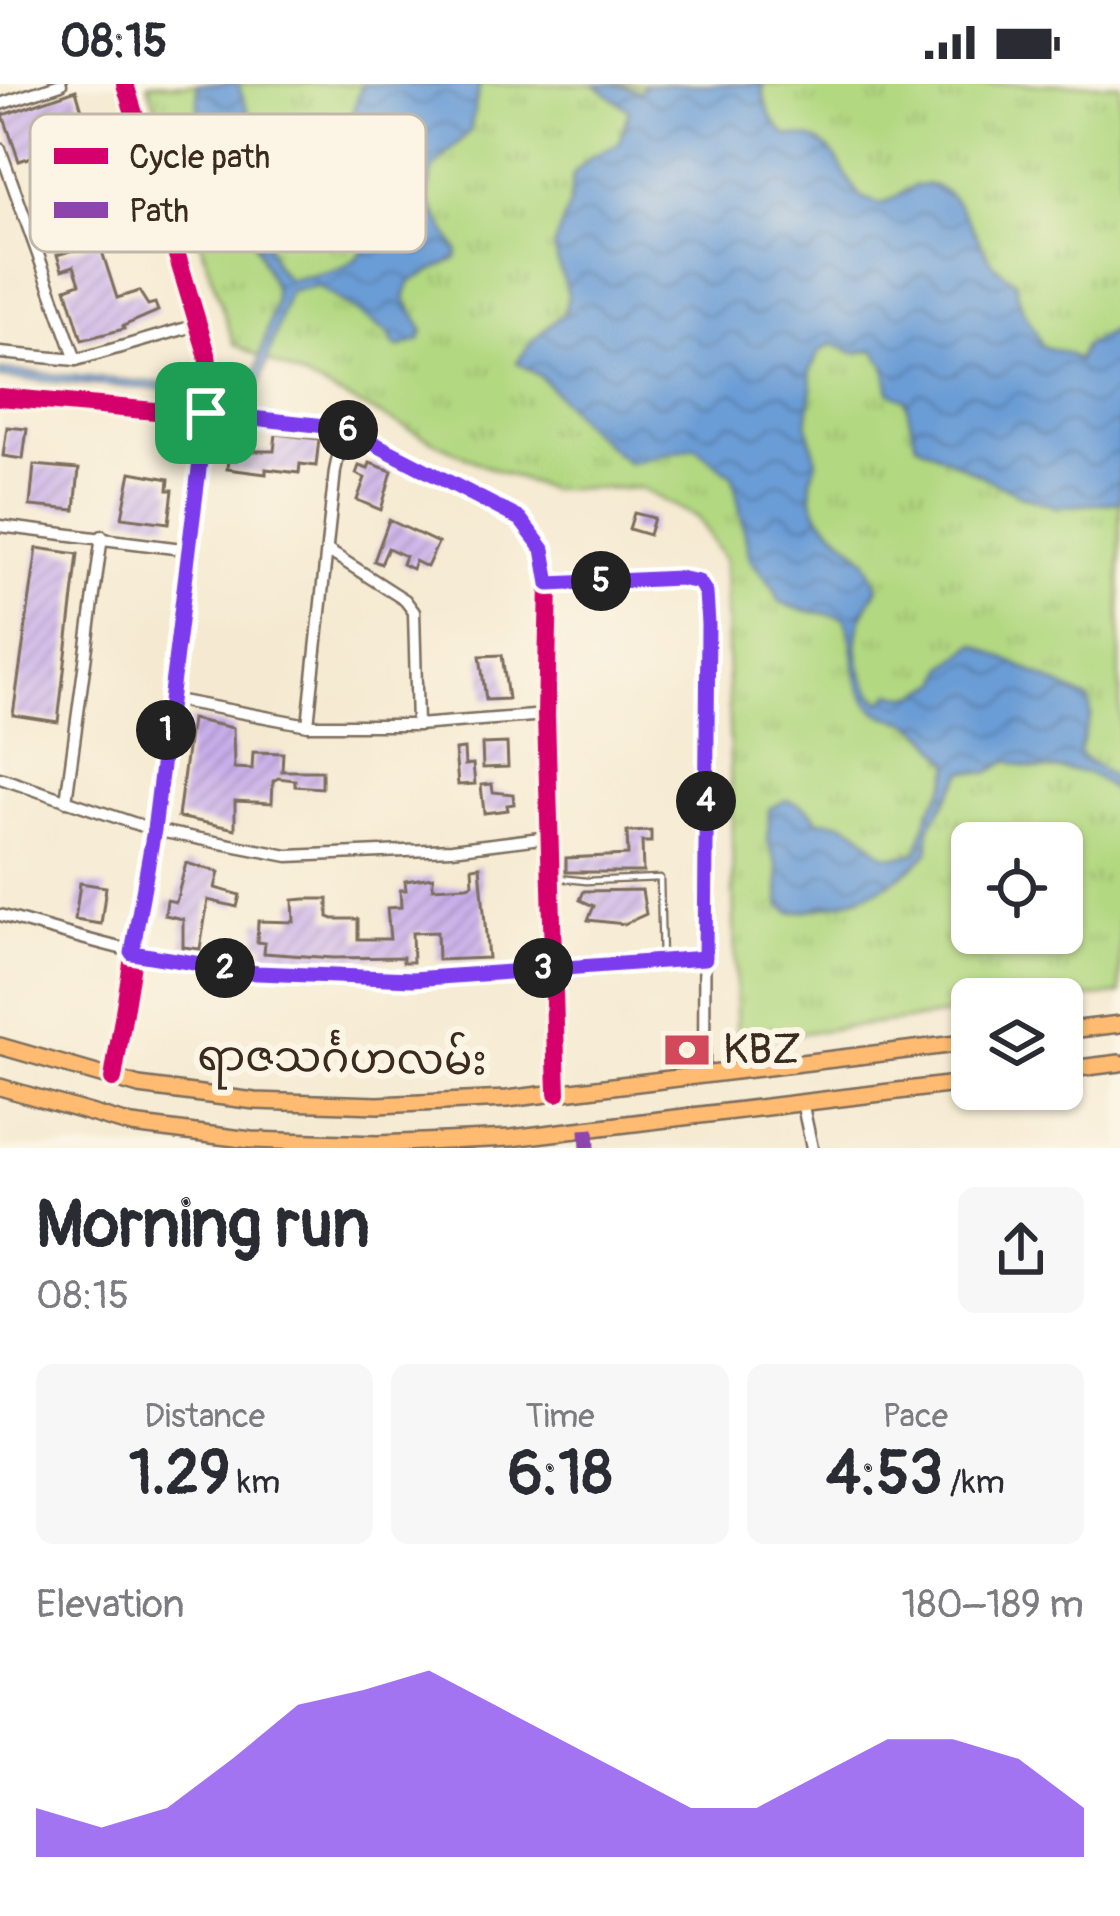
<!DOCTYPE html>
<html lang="en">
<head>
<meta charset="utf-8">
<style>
	:root { --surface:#fff; --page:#f7f7f7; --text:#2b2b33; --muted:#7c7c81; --accent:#7c3aed }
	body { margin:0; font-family:Pangolin,"Noto Sans Myanmar",sans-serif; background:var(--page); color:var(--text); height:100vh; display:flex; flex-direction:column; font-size:45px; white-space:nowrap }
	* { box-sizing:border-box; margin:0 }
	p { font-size:39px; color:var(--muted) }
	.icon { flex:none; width:66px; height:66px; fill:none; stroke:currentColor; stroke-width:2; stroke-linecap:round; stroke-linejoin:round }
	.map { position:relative; height:1064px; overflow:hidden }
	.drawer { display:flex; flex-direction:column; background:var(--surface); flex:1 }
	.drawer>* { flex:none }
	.buttons { position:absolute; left:951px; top:738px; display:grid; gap:24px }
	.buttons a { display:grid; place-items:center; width:132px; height:132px; border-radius:18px; background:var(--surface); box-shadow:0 3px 9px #0004; font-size:60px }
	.pin { position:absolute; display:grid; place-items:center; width:102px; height:102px; color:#fff; margin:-51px; border-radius:24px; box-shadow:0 6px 18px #0006 }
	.km { position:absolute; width:60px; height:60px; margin:-30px; border-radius:50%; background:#222; color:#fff; font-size:33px; line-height:60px; text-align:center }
	.round { display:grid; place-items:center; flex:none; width:126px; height:126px; border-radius:18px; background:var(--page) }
	.summary { display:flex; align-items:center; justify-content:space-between; height:204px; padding:0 36px }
	h1 { font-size:66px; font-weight:700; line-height:90px }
	.metrics { display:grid; grid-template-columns:repeat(3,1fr); gap:18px; height:204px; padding:12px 36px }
	.metrics div { display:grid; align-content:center; border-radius:18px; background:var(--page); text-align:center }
	.metrics b { font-size:60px; font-weight:700 }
	.metrics small { font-size:33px; font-weight:400 }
	.metrics p { font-size:33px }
	.chart { height:336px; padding:24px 36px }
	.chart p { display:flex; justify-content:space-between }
	.chart svg { width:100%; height:216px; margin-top:12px; fill:var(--accent); opacity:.7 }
	.status { display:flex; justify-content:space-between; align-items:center; height:84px; padding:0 60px; background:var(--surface); direction:ltr }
	.status svg { height:33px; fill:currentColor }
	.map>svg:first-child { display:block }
</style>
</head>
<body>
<div class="status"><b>08:15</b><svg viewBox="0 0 49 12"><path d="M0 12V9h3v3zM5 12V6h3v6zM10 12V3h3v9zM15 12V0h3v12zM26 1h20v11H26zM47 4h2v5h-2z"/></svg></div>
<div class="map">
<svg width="1120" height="1064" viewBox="0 0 1120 1064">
	<defs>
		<pattern id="grass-tufts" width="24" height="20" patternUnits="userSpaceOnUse" patternTransform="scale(3)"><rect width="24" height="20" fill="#b2d881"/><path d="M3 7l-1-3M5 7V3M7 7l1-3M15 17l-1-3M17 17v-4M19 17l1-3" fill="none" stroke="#9aba6f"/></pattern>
		<pattern id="water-waves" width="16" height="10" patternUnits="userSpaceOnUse" patternTransform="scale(3)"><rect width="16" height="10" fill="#6a9cd5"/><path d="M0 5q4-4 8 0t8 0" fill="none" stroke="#587fac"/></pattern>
		<pattern id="building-hatch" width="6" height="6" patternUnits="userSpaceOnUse" patternTransform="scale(3)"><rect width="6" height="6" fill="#c8aeea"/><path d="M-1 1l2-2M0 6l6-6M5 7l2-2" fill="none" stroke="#a48ebd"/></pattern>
	</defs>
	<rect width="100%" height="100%" fill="#fcf5e5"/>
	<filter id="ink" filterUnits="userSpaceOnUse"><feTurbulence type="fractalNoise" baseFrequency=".00833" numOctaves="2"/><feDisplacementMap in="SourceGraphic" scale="24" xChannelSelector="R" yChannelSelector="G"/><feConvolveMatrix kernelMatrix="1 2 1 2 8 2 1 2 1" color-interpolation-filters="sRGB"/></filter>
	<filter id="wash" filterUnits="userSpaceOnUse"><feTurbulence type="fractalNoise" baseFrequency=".004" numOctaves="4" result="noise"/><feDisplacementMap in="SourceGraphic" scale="48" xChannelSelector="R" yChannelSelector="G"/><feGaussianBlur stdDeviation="2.7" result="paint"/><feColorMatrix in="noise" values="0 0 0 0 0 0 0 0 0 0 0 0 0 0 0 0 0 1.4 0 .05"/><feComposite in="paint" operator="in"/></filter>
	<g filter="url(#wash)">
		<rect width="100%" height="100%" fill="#f5ead1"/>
		<path fill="url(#grass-tufts)" stroke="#768150" stroke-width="3" fill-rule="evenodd" d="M 148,0 L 1120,0 L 1120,910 L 1062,917 L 972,915 L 972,928 L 737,957 L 725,477 L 698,434 L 640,404 L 547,405 L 483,381 L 234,260 ZM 972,759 L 1062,759 L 1062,849 L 972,849 Z"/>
		<g fill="url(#water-waves)" stroke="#52637a" stroke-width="3">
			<path d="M 197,0 L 238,0 L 265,74 L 254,112 L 257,131 L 275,181 L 288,196 C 353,183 353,188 386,130 L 381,99 L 350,36 L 362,0 L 480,0 L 470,47 L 433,85 L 428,105 L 429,118 L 458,167 L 457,174 L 410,198 L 405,215 L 423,245 L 420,256 L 398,264 L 392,259 L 390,250 L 318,202 L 289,207 L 260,300 L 248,312 L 0,294 L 0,286 L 233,305 L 246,302 L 255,290 L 275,218 L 274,203 L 241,128 L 193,85 L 189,51 L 199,35 Z"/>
			<path d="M 594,0 L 614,0 L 640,7 L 646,0 L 762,0 C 765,23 769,36 787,52 C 837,50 836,83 861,113 L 881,120 C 895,117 903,106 916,102 C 957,89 975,159 994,180 C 1001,187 1009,192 1016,199 C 1018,225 1033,239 1042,262 L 1069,270 L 1077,277 L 1084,262 L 1120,242 L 1120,418 L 1057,423 L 1020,411 L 916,359 L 905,315 L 890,308 L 885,282 L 875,266 L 854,269 L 832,260 L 819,268 L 810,288 L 812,304 L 807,340 L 817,377 L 811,396 L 812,415 L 819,432 L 866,475 L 878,503 C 872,514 864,526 860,538 C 853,561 860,604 882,618 L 892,609 C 913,617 923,608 941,597 L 946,583 L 975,560 L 1089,616 L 1091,632 L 1079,666 L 1082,673 L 1120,698 L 1120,718 C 1088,667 1050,697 1008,677 L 988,689 L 964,687 L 929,744 L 929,767 C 892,809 842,821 790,829 L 780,821 L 778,783 L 768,758 L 769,725 L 786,716 C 799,719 811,724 818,736 C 828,737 840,737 848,741 C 881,756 871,784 918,767 L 929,727 L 946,701 L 951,680 C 940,668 925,645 910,639 C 897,633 885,636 874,625 C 847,599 859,562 844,534 C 821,527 799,529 779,517 L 774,504 L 750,475 L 733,392 L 695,363 L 628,379 L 585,342 L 541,293 L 517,278 L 534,255 L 565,228 L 568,210 L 553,164 L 569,122 L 573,91 L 591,73 L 619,59 L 629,26 Z"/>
		</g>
		<g id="blocks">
			<g fill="url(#building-hatch)">
				<polygon points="76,6 101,90 84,96 71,60 19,77 3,31"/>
				<polygon points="99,158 117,214 139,207 148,221 155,219 158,227 123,242 124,245 82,256 66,204 80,199 74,182 62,186 57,171"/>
				<polygon points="7,343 27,345 23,375 3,372"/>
				<polygon points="276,350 319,355 316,382 300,380 299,389 266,385 266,390 227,385 228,375 236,376 242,367 274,367"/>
				<polygon points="370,379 392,387 381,426 357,416 365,394 356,390 359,382 368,385"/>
				<polygon points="34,381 79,385 75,426 30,422"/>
				<polygon points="131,388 169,395 168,406 173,406 169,439 122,433"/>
				<polygon points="634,429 654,434 649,451 629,445"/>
				<polygon points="389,436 438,459 427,483 415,477 412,485 402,480 405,472 388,464 381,480 374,477"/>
				<polygon points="37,464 78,470 58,638 13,631"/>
				<polygon points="502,571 508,615 486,616 480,572"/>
				<polygon points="191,635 233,644 234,684 252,685 253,668 283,669 282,687 322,687 322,704 295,702 295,696 278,694 273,697 272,719 235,717 235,745 178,733"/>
				<polygon points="507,659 508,683 483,684 482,660"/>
				<polygon points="464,665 465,681 473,680 475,700 458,701 455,666"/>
				<polygon points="492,700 493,708 513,710 514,720 507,721 508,726 484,729 481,701"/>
				<polygon points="651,747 651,758 642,758 643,788 566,788 566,774 628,771 627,748"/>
				<polygon points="186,779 219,788 215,804 240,811 237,823 208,816 200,865 183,863 183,835 165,831 167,816 176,818"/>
				<polygon points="480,782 488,874 438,876 437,848 412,849 413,878 403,878 403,873 333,874 264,869 265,859 257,858 258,837 294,838 293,816 305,815 328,815 328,833 333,835 358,835 358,855 390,855 387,824 401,823 400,806 406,806 405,797 433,793 433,804 467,802 473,800 472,783"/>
				<polygon points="80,799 106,803 101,840 75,836"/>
				<polygon points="642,806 646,830 624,840 588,836 594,822 580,816 584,807"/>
			</g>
		</g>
	</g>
	<g filter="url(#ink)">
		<use href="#blocks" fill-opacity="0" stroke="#7c6d5d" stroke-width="3"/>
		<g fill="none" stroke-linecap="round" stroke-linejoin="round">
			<g stroke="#7c6d5d" stroke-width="9">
				<polyline id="lane" points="550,793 586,797 660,794 662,877"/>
			</g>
			<g stroke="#7c6d5d" stroke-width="15">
				<g id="street">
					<polyline points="0,20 61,0"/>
					<polyline points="0,65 76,276"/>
					<polyline points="0,269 76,276 197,241"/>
					<polyline points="0,313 344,344 520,435 543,465 549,500 546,631 557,1009"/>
					<polyline points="0,442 190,466"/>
					<polyline points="327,466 405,516 414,528 417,641"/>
					<polyline points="549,500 679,494 699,498 706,509 704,991"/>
					<polyline points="170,615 308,641 417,641 546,631"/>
					<polyline points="308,641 335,387 344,344"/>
					<polyline points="0,694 154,746 288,772 452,765 549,753"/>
					<polyline points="66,717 102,452"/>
					<path d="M 0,831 C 85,855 170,881 258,889 C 407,903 556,883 705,874"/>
					<polyline points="113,995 154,746 210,299 207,270 125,0"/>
					<polyline points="802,1018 812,1064"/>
				</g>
			</g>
			<g stroke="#7c6d5d" stroke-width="20">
				<g id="primary">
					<polyline points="1062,947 1120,940"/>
					<polyline points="0,962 139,1002 255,1017 378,1021 507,1015 972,958"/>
					<polyline points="1062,986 1120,979"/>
					<polyline points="0,1003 132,1041 251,1056 378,1060 511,1054 972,998"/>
				</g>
			</g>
			<use href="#lane" stroke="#fff" stroke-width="4.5"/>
			<use href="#street" stroke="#fff" stroke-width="10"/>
			<use href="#primary" stroke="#febb71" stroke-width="15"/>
			<polyline stroke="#8e44ad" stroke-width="15" stroke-dasharray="30 15" stroke-linecap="butt" points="587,1045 588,1064"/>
			<g stroke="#fcf5e5" stroke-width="26">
				<g id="cycleway">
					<polyline points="0,313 344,344 520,435 543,465 549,500 546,631 557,1009"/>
					<polyline points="113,995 154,746 210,299 207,270 125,0"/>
				</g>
			</g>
			<use href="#cycleway" stroke="#d6006c" stroke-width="18"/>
		</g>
	</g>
	<g fill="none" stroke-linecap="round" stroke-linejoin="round" filter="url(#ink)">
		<g stroke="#fff" stroke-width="24">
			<polygon id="route" points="206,329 344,344 520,435 543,465 549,500 679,494 699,498 706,509 708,540 705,874 413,895 257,889 132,869 154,746"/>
		</g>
		<use href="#route" stroke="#7c3aed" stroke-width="15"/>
	</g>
	<defs>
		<g id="bank-bare" transform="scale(3.6)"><path d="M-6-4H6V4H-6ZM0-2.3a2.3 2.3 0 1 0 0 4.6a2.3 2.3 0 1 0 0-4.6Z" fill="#d1495b" stroke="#fcf5e5" stroke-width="2.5" paint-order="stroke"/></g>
	</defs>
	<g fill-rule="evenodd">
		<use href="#bank-bare" x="687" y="966"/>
	</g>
	<g text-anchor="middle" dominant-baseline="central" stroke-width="12" stroke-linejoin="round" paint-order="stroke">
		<g font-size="42" fill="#3b2a1e" stroke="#fcf5e5" text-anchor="start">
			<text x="723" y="966">KBZ</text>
		</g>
		<g font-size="42" fill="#3b2a1e" stroke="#fcf5e5">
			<text transform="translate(342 975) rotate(1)">ရာဇသင်္ဂဟလမ်း</text>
		</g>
	</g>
	<rect x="30" y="30" width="396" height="138" rx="18" fill="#fcf5e5" stroke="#c2b8a9" stroke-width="3"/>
	<rect x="54" y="64" width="54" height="16" fill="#d6006c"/>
	<rect x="54" y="118" width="54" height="16" fill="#8e44ad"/>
	<g font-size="33" fill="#3b2a1e">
		<text x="129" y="84">Cycle path</text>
		<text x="129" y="138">Path</text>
	</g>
</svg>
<div class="buttons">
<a><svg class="icon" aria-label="locate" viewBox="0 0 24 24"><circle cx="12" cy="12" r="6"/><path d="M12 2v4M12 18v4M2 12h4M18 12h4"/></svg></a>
<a><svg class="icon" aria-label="layers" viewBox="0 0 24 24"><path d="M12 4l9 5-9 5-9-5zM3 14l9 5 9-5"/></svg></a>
</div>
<div class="pin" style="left:206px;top:329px;background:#1e9e55"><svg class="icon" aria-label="arrive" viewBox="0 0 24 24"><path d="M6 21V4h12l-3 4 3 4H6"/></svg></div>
<b class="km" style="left:166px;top:646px">1</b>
<b class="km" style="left:225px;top:884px">2</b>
<b class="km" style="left:543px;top:884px">3</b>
<b class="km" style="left:706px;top:717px">4</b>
<b class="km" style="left:601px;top:497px">5</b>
<b class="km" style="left:348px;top:346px">6</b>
</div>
<section class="drawer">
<div class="summary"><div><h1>Morning run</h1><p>08:15</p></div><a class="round"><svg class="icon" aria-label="share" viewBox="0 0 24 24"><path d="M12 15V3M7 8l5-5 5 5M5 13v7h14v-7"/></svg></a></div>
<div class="metrics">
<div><p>Distance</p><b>1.29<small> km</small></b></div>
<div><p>Time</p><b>6:18</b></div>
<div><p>Pace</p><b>4:53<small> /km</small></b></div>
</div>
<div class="chart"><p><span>Elevation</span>180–189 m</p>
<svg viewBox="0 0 160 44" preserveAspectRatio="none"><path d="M0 44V34L10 38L20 34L30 24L40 13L50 10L60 6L70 13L80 20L90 27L100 34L110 34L120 27L130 20L140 20L150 24L160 34V44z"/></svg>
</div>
</section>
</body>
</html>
